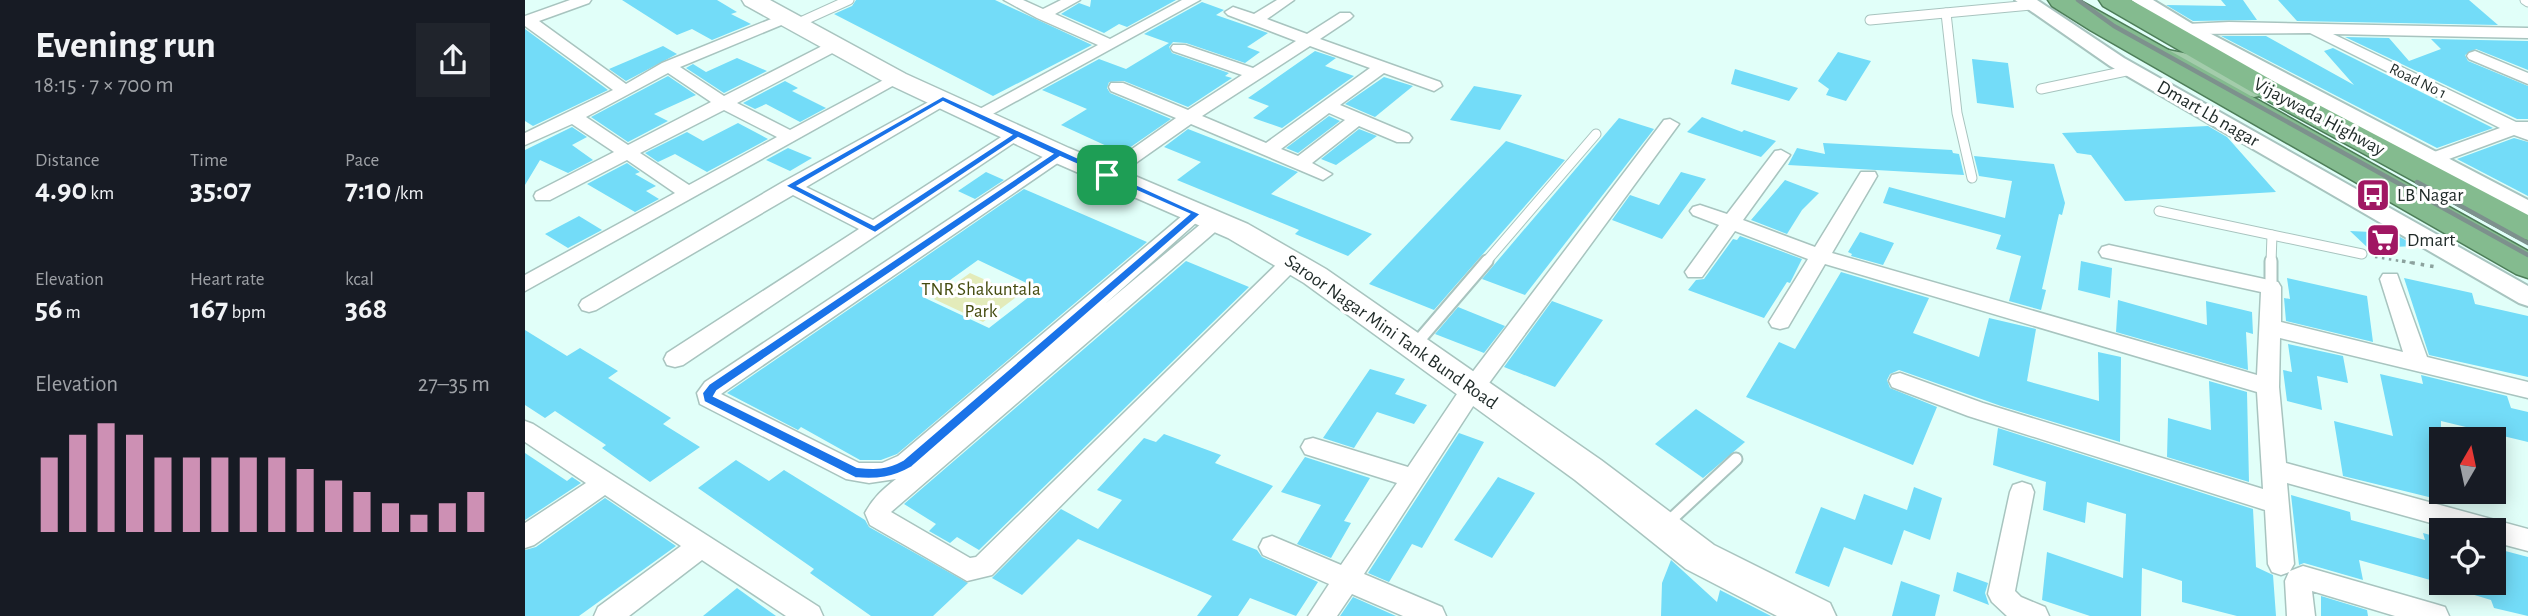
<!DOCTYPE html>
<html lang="en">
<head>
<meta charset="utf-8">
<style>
	:root { --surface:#171b24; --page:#20242c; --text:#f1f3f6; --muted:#9ea1a6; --accent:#cd90b4 }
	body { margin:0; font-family:"Alegreya Sans",sans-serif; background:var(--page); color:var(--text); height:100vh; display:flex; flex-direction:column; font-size:26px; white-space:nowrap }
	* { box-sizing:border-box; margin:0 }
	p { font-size:23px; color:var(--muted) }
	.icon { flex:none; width:38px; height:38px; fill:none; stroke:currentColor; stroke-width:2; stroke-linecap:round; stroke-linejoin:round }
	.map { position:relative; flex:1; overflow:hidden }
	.sheet { display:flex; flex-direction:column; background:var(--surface); width:525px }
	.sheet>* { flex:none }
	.needle { width:46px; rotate:9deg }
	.controls { position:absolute; left:1904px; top:427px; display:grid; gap:14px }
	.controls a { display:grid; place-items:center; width:77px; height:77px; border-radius:0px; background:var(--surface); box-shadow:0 4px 18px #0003; font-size:35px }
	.pin { position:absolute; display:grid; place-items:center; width:60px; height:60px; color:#fff; margin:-30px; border-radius:14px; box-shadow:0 4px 10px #0006 }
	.round { display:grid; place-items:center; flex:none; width:74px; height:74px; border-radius:0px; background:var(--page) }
	.summary { display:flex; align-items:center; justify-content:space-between; height:119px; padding:0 35px }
	h1 { font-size:38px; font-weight:700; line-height:52px }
	.figures { display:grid; grid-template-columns:repeat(3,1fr); gap:10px; height:119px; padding:7px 35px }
	.figures div { display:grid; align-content:center }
	.figures b { font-size:30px; font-weight:700 }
	.figures small { font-size:19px; font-weight:400 }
	.figures p { font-size:19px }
	.chart { height:196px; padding:14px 35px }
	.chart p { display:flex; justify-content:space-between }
	.chart svg { width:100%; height:126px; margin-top:7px; stroke:var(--accent); stroke-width:6 }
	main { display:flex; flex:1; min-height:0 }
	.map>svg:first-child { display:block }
</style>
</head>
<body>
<main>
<section class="sheet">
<div class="summary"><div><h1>Evening run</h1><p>18:15 · 7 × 700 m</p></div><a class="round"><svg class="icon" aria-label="share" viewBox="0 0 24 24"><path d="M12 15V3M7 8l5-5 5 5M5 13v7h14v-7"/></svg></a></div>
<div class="figures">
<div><p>Distance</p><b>4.90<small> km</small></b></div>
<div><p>Time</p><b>35:07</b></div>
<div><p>Pace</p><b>7:10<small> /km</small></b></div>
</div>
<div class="figures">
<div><p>Elevation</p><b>56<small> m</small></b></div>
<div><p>Heart rate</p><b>167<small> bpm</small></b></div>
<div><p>kcal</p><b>368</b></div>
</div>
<div class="chart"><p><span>Elevation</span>27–35 m</p>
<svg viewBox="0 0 160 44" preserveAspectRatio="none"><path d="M5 44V18M15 44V10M25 44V6M35 44V10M45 44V18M55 44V18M65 44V18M75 44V18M85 44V18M95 44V22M105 44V26M115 44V30M125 44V34M135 44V38M145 44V34M155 44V30"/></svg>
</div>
</section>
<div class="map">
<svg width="2003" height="616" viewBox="0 0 2003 616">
	<rect width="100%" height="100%" fill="#e1fff9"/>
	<polygon fill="#e3ebba" points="445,273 494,295 458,322 409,299"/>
	<g fill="#73dcf8" fill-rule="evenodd">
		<polygon points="97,0 192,0 212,12 206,14 226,24 187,40 167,29 152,35"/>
		<polygon points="331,0 470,0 567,45 468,96 309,14 327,6"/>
		<polygon points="566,0 651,0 602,27 594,24 579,33 536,14 554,3 565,7"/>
		<polygon points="1696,0 1718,0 1732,20 1668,21 1641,5 1701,6"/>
		<polygon points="1753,0 1944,0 1973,25 1772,21"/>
		<polygon points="677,2 699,10 691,15 743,33 722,47 735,52 720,63 661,43 648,42 644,47 647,53 704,73 700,76 707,78 663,107 599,81 584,82 582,88 585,93 646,119 597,153 536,125 562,109 517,90 574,59 601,69 644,43 619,34"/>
		<polygon points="0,29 83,90 8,126 0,121"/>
		<polygon points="1696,36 1741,36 1829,85 1799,51 1808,48 1968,128 1912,148"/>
		<polygon points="1820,37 1864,38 1884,61 1916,49 1906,39 2003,41 2003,70 1951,49 1940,55 1943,61 2003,86 2003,119 1992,119"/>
		<polygon points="138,46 152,54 101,81 84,69"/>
		<polygon points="790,51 811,58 800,66 829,76 757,128 728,118 744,106 723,98"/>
		<polygon points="1313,52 1346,61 1321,101 1301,95 1304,89 1293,81"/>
		<polygon points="212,58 242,71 199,93 161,68 168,64 181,72"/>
		<polygon points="1447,59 1483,63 1489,108 1452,103"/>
		<polygon points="1210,69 1273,88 1264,101 1206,84"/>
		<polygon points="143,76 171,95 129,114 143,121 103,142 66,117"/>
		<polygon points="859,77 888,86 850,117 820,104"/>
		<polygon points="260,81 273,88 267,91 301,108 275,122 241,104 230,109 218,103"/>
		<polygon points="949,86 997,95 975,130 925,120"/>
		<polygon points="804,116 815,121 773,153 761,148"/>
		<polygon points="1177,117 1217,132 1219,130 1251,141 1236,157 1162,132"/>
		<polygon points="1094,118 1129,129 1000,295 957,279"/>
		<polygon points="213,123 243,139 182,172 150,154 133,162 120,153 162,132 178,141"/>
		<polygon points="1683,126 1702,137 1751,192 1600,201 1566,155 1552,153 1537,133"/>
		<polygon points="47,127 62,137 47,145 68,160 43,173 15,160 0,185 0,150"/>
		<polygon points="663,129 773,172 746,194 847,234 823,256 770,234 774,230 652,180 676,162 639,147"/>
		<polygon points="834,129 852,136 811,165 796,159"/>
		<polygon points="1989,138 2003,142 2003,196 1932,159"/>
		<polygon points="981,141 1040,160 909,310 844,284"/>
		<polygon points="1298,143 1427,150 1428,153 1434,154 1439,175 1263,165 1272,148 1300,154"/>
		<polygon points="263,148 287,158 265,171 241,160"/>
		<polygon points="1449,156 1529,164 1540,203 1537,215 1534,214 1517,289 1521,290 1516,310 1484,301 1496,256 1471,249 1476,235 1358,203 1364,187 1480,218 1487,181 1454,176"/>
		<polygon points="102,163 115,172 110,174 131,186 121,191 134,199 110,212 62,184"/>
		<polygon points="461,172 479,180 450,199 433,191"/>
		<polygon points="1156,172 1181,179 1137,239 1087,220 1105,195 1134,205"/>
		<polygon points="1260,180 1294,193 1277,210 1262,234 1226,220"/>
		<path d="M 499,189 L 622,242 L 372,454 L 356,460 L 335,460 L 276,427 L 273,430 L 202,393 ZM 453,260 L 514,289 L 464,328 L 400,298 Z"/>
		<polygon points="54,216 77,230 43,248 20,234"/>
		<polygon points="1825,231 1868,233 1891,246 1843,248"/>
		<polygon points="1335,232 1369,243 1358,265 1326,256 1327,254 1323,252"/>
		<polygon points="1215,236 1277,259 1265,283 1262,282 1239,318 1163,290 1171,280 1179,279 1208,239 1212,240"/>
		<polygon points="661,261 724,287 454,550 432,537 425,543 404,531 411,524 379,504"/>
		<polygon points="1556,261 1587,268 1585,298 1553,290"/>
		<polygon points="1316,272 1404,298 1388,333 1454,357 1464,318 1511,329 1502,381 1574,401 1573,352 1596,357 1595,442 1476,406 1374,370 1365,374 1362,380 1365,388 1412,407 1388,465 1221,397 1254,342 1270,349"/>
		<polygon points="1762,278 1842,296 1848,342 1761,321 1759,298 1765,299"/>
		<polygon points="1879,278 1947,293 1950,304 2003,316 2003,377 1904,355"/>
		<polygon points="1593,300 1682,325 1681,301 1727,312 1728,334 1721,332 1723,370 1591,332"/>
		<polygon points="1027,301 1078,320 1030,387 979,367"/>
		<polygon points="933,307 980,326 959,353 910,334"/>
		<polygon points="0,330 42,356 55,348 93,371 83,378 146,418 138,424 175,447 125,482 77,448 81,445 30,411 20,418 0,405"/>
		<polygon points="1763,344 1818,356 1823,383 1792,376 1797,410 1762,401 1758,370 1767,372"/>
		<polygon points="845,369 880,379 870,394 902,405 889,424 852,412 829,448 798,438"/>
		<polygon points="1855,374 1898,384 1896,375 1982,396 1986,408 2003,412 2003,442 1916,421 1916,500 1818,476 1809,421 1868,436"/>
		<polygon points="1684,381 1722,392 1724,482 1642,457 1643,418 1686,430"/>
		<polygon points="1171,409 1220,442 1178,478 1130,444"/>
		<polygon points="1473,428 1728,509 1731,567 1748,575 1751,616 1712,616 1657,602 1657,581 1617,568 1616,616 1565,616 1517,600 1522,552 1598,578 1601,514 1562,502 1560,523 1518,510 1521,482 1468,465"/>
		<polygon points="934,433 959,442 897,548 887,544 864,582 843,573"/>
		<polygon points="639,434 696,455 690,463 748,486 707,540 732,550 737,557 793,582 771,616 725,598 713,616 672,616 687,596 553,539 497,595 467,578 536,509 573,529 597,500 572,490 619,438 631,442"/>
		<polygon points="0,453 42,481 47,477 56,483 0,520"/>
		<polygon points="780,457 845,478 819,521 826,523 806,558 772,544 796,505 756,492"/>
		<polygon points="211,460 244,481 259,470 340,520 344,527 443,583 408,616 346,616 285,573 289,569 173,488"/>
		<polygon points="973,477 1010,493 967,558 929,540"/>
		<polygon points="1389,487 1417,498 1405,540 1379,530 1367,565 1319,547 1304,587 1270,573 1296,507 1330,520 1339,494 1382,510"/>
		<polygon points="1766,495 1825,512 1826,520 1900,540 1898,533 1916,538 1916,583 1834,560 1838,580 1779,563 1774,565"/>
		<polygon points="80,498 151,546 54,616 0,616 0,550 11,547"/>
		<polygon points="1969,548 2003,557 2003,616 1969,608 1966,600 1923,587 1924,583 1969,583"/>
		<polygon points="1146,560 1192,602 1195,590 1246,616 1136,616 1137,583"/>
		<polygon points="1432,572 1463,583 1460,593 1464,605 1428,591"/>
		<polygon points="1376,581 1415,595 1410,616 1367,616"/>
		<polygon points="212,588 251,616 178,616"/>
		<polygon points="1796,596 1842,610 1843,616 1796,616"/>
		<polygon points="828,597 871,616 815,616"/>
	</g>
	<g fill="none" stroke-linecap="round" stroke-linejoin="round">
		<g stroke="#a8c4bf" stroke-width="11">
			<g id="service-far1">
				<polyline points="2000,0 2003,2"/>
				<polyline points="1421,13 1432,113 1447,178"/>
				<polyline points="1345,20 1506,5"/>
				<polyline points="271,24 324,0"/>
				<polyline points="1516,89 1606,70"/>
				<polyline points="1634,211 1837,254"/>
				<polyline points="960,263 1071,134"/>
				<polyline points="1746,263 1747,235"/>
			</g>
		</g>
		<g stroke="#a8c4bf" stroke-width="15">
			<g id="service">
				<polyline points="1746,287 1746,261"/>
				<polyline points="889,346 962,261"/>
				<polyline points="1139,526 1211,459"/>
			</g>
		</g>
		<g stroke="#a8c4bf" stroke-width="3">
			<g id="minor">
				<path d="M 45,0 L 66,0 L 64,3 L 14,21 L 101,84 L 137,63 L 261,13 L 266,15 L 269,18 L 266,21 L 155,67 L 199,96 L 303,43 L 315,43 L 317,46 L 315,49 L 212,103 L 265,130 L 366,76 L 378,76 L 380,79 L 0,291 L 0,275 L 150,193 L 102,160 L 25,200 L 11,200 L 9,196 L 11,192 L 89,152 L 47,124 L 0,145 L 0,133 L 88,90 L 0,26 L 0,16 ZM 143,73 L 186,102 L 103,145 L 61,117 ZM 199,110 L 252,137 L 164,185 L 115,153 Z"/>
				<polygon points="479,0 498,0 518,9 536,0 555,0 530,14 585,39 657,0 675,0 455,121 446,116 449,112 573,45 512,18"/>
				<path d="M 752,0 L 769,0 L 742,19 L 782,34 L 815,13 L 825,13 L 828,16 L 825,19 L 795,39 L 915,82 L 917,86 L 909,91 L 859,73 L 815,105 L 884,134 L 887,138 L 884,142 L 872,142 L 834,126 L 787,163 L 807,174 L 798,180 L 666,124 L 588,179 L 576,179 L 573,175 L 576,171 L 651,118 L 586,91 L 584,87 L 586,83 L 598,83 L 663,110 L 717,75 L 648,51 L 646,48 L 648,45 L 660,45 L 728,68 L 771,41 L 703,15 L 700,12 L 708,7 L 729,14 ZM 785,46 L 845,68 L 741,143 L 677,116 ZM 804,113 L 820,120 L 773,156 L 756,149 Z"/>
				<polygon points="1704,22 2003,28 2003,38 1808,34 1991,122 2003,122 2003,140 1989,135 1913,163 1901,163 1898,159 1901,155 1975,128 1785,33 1662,34 1654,29 1662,24"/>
				<polygon points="1950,51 2003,73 2003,84 1944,59 1942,56 1944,53"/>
				<polygon points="418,94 426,99 424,103 281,187 348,220 487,130 499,130 502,134 158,365 150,367 142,365 139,359 142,353 334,229 268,195 71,310 64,312 57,310 54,305 57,300 258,182"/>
				<polygon points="1145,119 1154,124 956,394 839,574 917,607 921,616 878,616 827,594 812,616 783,616 804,584 738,555 734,547 738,539 747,536 816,565 872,483 780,454 776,447 780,440 788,438 883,467 940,382 1139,120"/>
				<path d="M 534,149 L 540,150 L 543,154 L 540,158 L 196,394 L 334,463 L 357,463 L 373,456 L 664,210 L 678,210 L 681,214 L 580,304 L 683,218 L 697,218 L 700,222 L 697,226 L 366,512 L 445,558 L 451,557 L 759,257 L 773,257 L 776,262 L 773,267 L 467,575 L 442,581 L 345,525 L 340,513 C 348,498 358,489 371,479 L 344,483 L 321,479 L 175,404 L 172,393 L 180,382 L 528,150 Z"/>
				<polygon points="1256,150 1265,155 1218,220 1290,247 1336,172 1350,172 1352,176 1307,253 1732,375 1736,292 1577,257 1574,252 1577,247 1584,245 1753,282 1756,287 1756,322 1878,352 1855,279 1858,274 1872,274 1902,357 2003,382 2003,398 1755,338 1754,387 1761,463 2003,529 2003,551 1969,542 1969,530 1931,530 1762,483 1769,564 1765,571 1778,566 1910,604 1920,607 1924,616 1870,616 1787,591 1790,616 1762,616 1760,581 1764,572 1756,575 1747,572 1743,564 1740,510 1443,416 1367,387 1364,381 1367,375 1375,373 1458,403 1738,489 1732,392 1300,264 1263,327 1255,329 1247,327 1244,322 1283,259 1210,231 1177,277 1163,277 1160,272 1194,225 1168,215 1165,211 1168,207 1175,205 1202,214 1250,151"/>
				<polygon points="0,421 8,424 294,607 298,616 261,616 177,560 104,616 69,616 73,607 156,546 80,495 9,545 0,548 0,523 61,483 0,442"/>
				<polygon points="1497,482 1506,485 1509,492 1490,591 1496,597 1520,607 1524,616 1482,616 1467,602 1463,594 1485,492 1488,485"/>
			</g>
		</g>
		<g stroke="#a8c4bf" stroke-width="4">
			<g id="tertiary">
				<polygon points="1490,0 1512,0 1599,58 2003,286 2003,306 1994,303 1585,66"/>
				<polygon points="1606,0 1628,0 1669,25 2003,200 2003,218 1655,33"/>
			</g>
		</g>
		<g stroke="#a8c4bf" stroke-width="3">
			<polygon id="secondary" points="217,0 245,0 381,74 544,148 723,224 801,269 1076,460 1189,545 1305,603 1311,616 1252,616 1161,569 1050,480 779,283 703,238 524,160 363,84 220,5"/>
		</g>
		<g stroke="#4d7d58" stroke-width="3">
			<path id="primary" d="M 1629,47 C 1659,54 1725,63 1743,89 L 1739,95 L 1729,97 L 1719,95 L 1688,78 L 1620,61 L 1616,55 L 1620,49 Z"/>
		</g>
		<g stroke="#4d7d58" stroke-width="3">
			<g id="trunk">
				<polygon points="1523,0 1554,0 2003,251 2003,278 1991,274 1565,30 1527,6"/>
				<polygon points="1574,0 1606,0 1750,82 2003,215 2003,240 1991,237 1730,94 1578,6"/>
			</g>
		</g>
		<polyline stroke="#8ca29e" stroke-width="2.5" stroke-dasharray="2.5 4.5" stroke-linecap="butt" points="1850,257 1888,263"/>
		<polyline stroke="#8ca29e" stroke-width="3.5" stroke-dasharray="3.5 6" stroke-linecap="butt" points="1877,261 1911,267"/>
		<use href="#service-far1" stroke="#fff" stroke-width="9"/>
		<use href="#service" stroke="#fff" stroke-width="11"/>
		<use href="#minor" fill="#fff" fill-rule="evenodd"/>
		<use href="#tertiary" fill="#fff" fill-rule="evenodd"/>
		<use href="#secondary" fill="#fff" fill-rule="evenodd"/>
		<use href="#primary" fill="#a3ccab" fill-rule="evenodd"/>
		<use href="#trunk" fill="#84bb8f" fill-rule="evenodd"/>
		<g stroke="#7d918d" stroke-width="4.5">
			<polyline points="1553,0 1589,26 2003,255"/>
			<polyline points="1892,182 2003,243"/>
		</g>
	</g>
	<path fill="#1a73e8" stroke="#fff" stroke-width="2" fill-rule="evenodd" d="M 418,96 L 676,214 L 387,467 C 368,478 352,480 330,478 L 179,402 L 177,393 L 184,384 L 527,154 L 493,138 L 350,233 L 260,186 ZM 418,102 L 486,135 L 349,225 L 273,186 ZM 535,157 L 664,214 L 378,460 C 362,469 350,469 332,467 L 189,396 L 192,391 Z"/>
	<defs>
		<g id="bus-square" transform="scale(1.75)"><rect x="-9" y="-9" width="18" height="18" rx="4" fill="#a01763" stroke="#fff"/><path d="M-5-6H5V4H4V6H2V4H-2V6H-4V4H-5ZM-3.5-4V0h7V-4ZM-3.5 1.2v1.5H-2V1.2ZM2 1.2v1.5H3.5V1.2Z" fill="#fff"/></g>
		<g id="supermarket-square" transform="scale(1.75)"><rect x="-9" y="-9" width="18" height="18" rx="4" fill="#a01763" stroke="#fff"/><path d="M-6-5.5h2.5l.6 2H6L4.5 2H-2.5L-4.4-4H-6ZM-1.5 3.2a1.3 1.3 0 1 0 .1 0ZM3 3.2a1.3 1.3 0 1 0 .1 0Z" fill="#fff"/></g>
	</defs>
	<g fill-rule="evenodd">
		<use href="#bus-square" x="1848" y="195"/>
		<use href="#supermarket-square" x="1858" y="240"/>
	</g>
	<g text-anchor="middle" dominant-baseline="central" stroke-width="6" stroke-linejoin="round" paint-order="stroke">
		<g font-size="16" fill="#1e2927" stroke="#fff">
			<text transform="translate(1893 81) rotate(26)">Road No 1</text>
		</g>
		<g font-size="19" fill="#1e2927" stroke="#fff">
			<text transform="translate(1683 114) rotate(30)">Dmart Lb nagar</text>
			<text transform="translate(1794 117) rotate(28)">Vijaywada Highway</text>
			<text transform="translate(866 332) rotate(35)">Saroor Nagar Mini Tank Bund Road</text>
		</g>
		<g font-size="19" fill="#1e2927" stroke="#fff" text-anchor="start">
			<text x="1872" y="195">LB Nagar</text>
			<text x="1882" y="240">Dmart</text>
		</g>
		<g font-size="19" fill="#454c10" stroke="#fff">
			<text x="456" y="289">TNR Shakuntala<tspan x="456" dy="22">Park</tspan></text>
		</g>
	</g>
</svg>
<div class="controls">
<a><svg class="needle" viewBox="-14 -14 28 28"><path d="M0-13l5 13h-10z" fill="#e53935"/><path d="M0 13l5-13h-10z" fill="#9ea1a6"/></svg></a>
<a><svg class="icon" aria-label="locate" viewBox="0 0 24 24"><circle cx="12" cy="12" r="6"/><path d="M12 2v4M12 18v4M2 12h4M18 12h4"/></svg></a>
</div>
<div class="pin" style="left:582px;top:175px;background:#1e9e55"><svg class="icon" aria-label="arrive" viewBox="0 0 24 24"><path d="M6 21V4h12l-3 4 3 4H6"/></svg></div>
</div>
</main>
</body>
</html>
